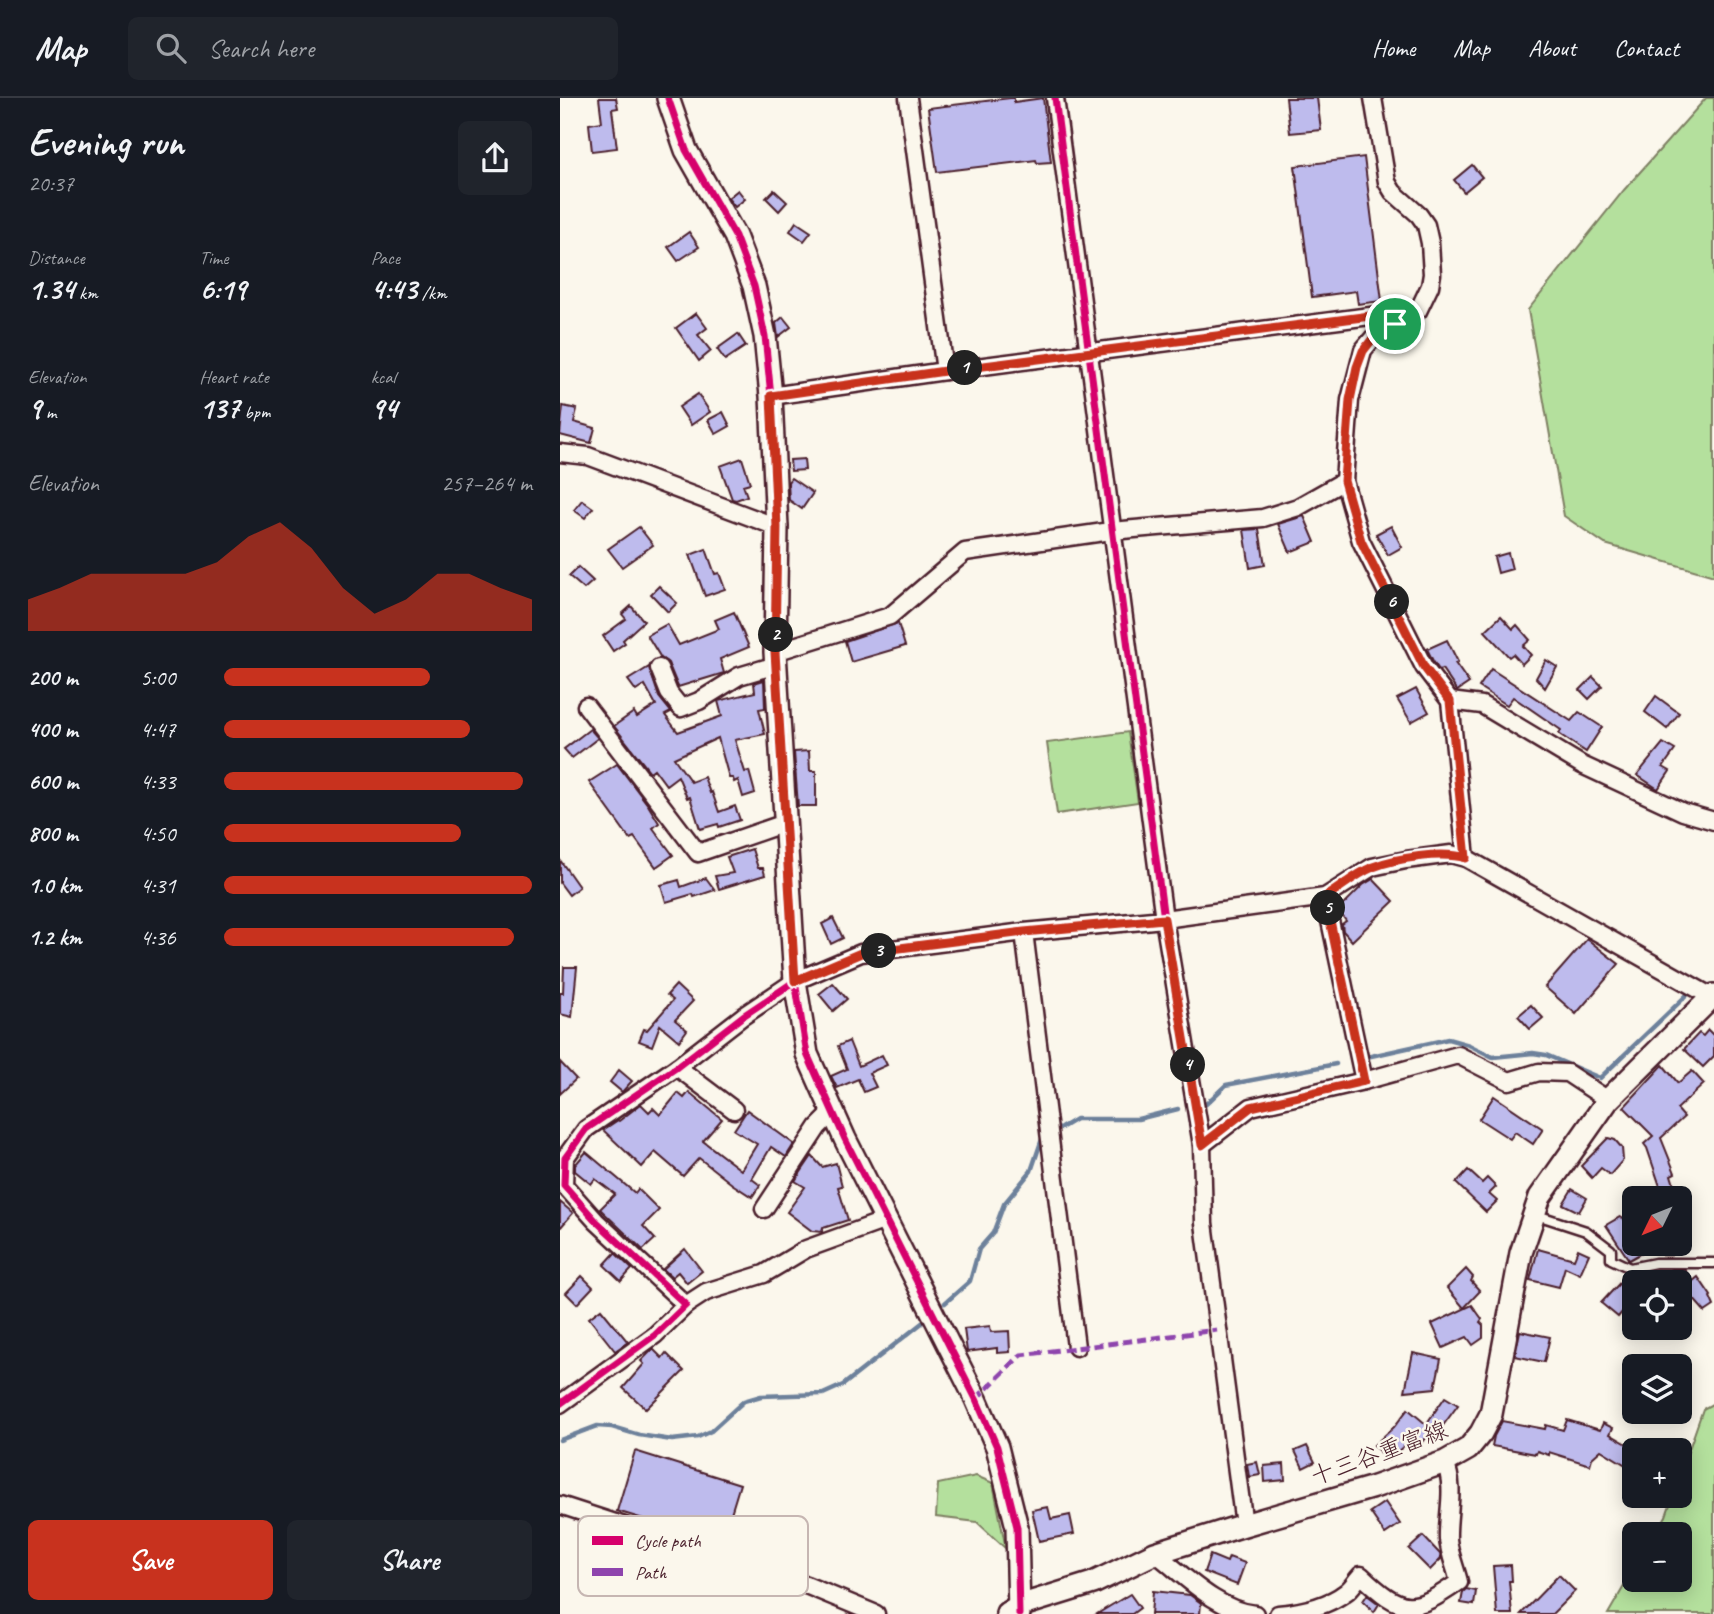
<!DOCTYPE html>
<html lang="en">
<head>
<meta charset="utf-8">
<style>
	:root { --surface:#171b24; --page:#20242c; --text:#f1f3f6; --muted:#9ea1a6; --line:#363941; --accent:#c8321e }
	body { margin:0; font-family:Caveat,"Klee One",sans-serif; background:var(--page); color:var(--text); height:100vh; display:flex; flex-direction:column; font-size:26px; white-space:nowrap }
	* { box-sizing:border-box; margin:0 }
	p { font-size:23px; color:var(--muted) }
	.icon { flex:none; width:38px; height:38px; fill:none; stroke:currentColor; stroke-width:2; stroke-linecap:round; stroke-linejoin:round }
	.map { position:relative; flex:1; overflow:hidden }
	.side { display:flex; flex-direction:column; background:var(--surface); width:560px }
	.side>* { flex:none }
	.needle { width:46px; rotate:227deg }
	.fabs { position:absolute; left:1062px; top:1088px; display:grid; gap:14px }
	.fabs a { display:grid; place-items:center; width:70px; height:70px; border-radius:10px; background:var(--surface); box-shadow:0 4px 18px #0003; font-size:35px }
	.pin { position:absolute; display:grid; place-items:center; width:60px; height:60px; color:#fff; margin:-30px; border:4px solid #fff; border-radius:50%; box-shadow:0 2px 7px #0007 }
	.km { position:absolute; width:35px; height:35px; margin:-18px; border-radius:50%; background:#222; color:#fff; font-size:19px; line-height:35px; text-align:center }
	.round { display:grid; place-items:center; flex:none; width:74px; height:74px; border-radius:10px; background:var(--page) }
	.head { display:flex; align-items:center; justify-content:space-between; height:119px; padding:0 28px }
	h1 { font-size:38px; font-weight:800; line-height:52px }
	.stats { display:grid; grid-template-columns:repeat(3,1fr); gap:10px; height:119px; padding:7px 28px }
	.stats div { display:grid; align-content:center }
	.stats b { font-size:30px; font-weight:800 }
	.stats small { font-size:19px; font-weight:400 }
	.stats p { font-size:19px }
	.chart { height:196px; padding:14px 28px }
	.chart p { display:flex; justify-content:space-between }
	.chart svg { width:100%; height:126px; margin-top:7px; fill:var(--accent); opacity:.7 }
	.action { display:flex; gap:14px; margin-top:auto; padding:14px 28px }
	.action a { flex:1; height:80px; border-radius:10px; background:var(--accent); color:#fff; font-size:28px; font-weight:800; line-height:80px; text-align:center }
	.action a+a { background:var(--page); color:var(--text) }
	ul { padding:0 28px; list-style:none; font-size:23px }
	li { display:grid; grid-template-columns:112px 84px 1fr; align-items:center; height:52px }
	li i { height:18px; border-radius:9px; background:var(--accent) }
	header { display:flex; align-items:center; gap:42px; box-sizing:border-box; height:98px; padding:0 35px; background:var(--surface); border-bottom:2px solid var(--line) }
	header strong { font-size:33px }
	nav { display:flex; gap:38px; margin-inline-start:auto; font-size:24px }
	.search { width:490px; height:63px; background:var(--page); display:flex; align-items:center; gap:18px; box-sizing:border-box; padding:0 24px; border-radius:10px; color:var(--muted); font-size:26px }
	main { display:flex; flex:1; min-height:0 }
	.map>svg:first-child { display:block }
</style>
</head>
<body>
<header>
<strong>Map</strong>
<div class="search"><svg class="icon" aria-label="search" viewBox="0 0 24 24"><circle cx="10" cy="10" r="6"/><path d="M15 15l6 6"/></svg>Search here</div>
<nav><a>Home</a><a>Map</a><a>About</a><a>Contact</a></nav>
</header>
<main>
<section class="side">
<div class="head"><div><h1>Evening run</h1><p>20:37</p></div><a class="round"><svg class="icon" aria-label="share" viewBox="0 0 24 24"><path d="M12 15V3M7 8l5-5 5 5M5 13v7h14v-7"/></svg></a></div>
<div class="stats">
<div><p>Distance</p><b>1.34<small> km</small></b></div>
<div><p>Time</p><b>6:19</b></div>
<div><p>Pace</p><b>4:43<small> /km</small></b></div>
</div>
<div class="stats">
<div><p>Elevation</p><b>9<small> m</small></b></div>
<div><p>Heart rate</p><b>137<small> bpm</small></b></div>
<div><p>kcal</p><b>94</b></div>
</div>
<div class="chart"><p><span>Elevation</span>257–264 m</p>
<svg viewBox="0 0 160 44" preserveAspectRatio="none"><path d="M0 44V33L10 29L20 24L30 24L40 24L50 24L60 20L70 11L80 6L90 15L100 29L110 38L120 33L130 24L140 24L150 29L160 33V44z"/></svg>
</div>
<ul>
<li><b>200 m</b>5:00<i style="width:67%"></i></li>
<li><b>400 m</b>4:47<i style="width:80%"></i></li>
<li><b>600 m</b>4:33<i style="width:97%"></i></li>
<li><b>800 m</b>4:50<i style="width:77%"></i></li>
<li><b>1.0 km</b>4:31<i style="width:100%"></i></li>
<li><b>1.2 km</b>4:36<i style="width:94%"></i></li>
</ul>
<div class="action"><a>Save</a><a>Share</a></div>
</section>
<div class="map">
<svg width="1154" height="1516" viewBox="0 0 1154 1516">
	<rect width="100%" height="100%" fill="#fbf7ec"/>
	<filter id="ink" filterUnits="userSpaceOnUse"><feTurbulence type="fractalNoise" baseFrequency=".0143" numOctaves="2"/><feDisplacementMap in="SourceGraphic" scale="14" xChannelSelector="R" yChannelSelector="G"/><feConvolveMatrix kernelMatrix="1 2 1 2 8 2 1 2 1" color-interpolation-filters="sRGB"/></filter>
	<g filter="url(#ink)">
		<g fill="#b4e09d" stroke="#7f8064" stroke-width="2">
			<polygon points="1146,0 1154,0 1154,478 1045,446 1004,418 968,212 1064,92"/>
			<polygon points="568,634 578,704 497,716 487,645"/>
			<polygon points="1154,1305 1154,1516 1048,1516 1074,1471 1074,1482 1120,1482 1120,1437 1095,1437 1106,1418 1113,1398 1120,1398 1120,1377 1143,1311"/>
			<polygon points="416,1378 433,1385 446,1451 417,1424 376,1419 378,1386"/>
		</g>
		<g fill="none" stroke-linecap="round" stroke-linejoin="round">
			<g stroke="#6d819b" stroke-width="4.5">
				<polyline points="802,960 888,941 909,947 933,959 973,955 986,957 1040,980 1128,896"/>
				<polyline points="646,1006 666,987 776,966"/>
				<polyline points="501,1030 516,1021 578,1021 618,1011"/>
				<polyline points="385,1205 410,1183 419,1151 433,1135 444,1106 471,1073 482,1041"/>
				<polyline points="0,1342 37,1328 52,1329 79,1337 112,1342 138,1339 151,1333 184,1303 201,1298 263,1296 283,1287 362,1225"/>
			</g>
		</g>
		<g fill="#bebbed" stroke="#4a1f2b" stroke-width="2">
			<polygon points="39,0 56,0 58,10 52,11 57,50 32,53 29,26 42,24"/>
			<polygon points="450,0 454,0 454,4 483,0 491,64 477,65 476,62 377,74 368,10"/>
			<polygon points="726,0 757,0 761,32 730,35"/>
			<polygon points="804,59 822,203 798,206 796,193 752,199 735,68"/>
			<polygon points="912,67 922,79 904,94 894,82"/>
			<polygon points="178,92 185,101 175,109 168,100"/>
			<polygon points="214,92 227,104 219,113 206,100"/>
			<polygon points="236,124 251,134 244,143 230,133"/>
			<polygon points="129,134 139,149 118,163 108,149"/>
			<polygon points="136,215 147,230 138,237 151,253 139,263 116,230"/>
			<polygon points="223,219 231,229 218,239 216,225"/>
			<polygon points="178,236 186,248 165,262 157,251"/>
			<polygon points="138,296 150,314 131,327 119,309"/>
			<polygon points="3,308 17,311 14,324 35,330 31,345 0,337"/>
			<polygon points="163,314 170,328 156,336 148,322"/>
			<polygon points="182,360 190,385 183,387 187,398 176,402 172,401 160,368"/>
			<polygon points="244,361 245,372 231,373 230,362"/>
			<polygon points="231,380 253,395 242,411 229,402 228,384"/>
			<polygon points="22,402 33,410 25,420 14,412"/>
			<polygon points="744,418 755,444 730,454 718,426"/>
			<polygon points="831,428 842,449 828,457 816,436"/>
			<polygon points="79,429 93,447 62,469 48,451"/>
			<polygon points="699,431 705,467 690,470 684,432"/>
			<polygon points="146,451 155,476 159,475 165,491 145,498 130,457"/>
			<polygon points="948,455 952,471 938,475 934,459"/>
			<polygon points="18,469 33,483 24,491 9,478"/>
			<polygon points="99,488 117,505 108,514 91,496"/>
			<polygon points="71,508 84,523 63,542 65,545 53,553 43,538 66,521 62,516"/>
			<polygon points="174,514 189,549 160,561 164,575 118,589 108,565 101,560 87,537 107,526 119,547 159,531 155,522"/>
			<polygon points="941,518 953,531 957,527 970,542 963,548 971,557 962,566 953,556 949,559 925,533"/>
			<polygon points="338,525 345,548 291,564 285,543"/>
			<polygon points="887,542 898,564 895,565 909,585 897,593 882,571 879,572 873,563 867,551"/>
			<polygon points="986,562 997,569 985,590 976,580"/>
			<polygon points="89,569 99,599 111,614 105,617 118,634 162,618 158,603 195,594 194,585 204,582 205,610 199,611 205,636 175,642 185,674 189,673 195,695 183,699 178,682 174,684 173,680 169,680 158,640 114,660 131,684 144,679 150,695 152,694 159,714 175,708 180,722 159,729 158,726 140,731 130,699 127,700 118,678 106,687 94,671 90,674 54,628 74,614 77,619 96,607 85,587 76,593 68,582"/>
			<polygon points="931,571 1011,623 1019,614 1042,629 1026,654 999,636 1001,632 953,599 947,607 919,589"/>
			<polygon points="1033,579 1042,588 1029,601 1020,592"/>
			<polygon points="856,591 869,614 851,624 837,601"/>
			<polygon points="1096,598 1119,615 1107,631 1085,614"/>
			<polygon points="30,631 38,640 12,660 4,651"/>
			<polygon points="1103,645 1115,652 1103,669 1110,673 1098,691 1077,677"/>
			<polygon points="249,653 250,673 256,673 256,708 238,708 234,654"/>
			<polygon points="57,666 88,707 99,725 93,730 113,757 96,769 74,739 70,741 29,684"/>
			<polygon points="192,751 198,770 203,770 205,777 159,791 155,778 173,775 167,759"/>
			<polygon points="0,762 19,789 9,797 0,785"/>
			<polygon points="146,780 155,792 134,799 133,796 106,804 101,787 119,782 121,789"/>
			<polygon points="813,781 834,803 792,843 783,833 782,826 786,823 778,812 803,787"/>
			<polygon points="273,820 283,840 271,846 262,826"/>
			<polygon points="1027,841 1059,866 1016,916 985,889"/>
			<polygon points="4,869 17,869 12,919 0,916 0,895 3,895"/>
			<polygon points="273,885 287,901 273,913 259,896"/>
			<polygon points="116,887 133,903 115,922 127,932 119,943 100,927 92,948 79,943 84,931 87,932 113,902 107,897"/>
			<polygon points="971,907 983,920 970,931 958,918"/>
			<polygon points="1148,932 1154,938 1154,958 1143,969 1124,951 1139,935 1143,938"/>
			<polygon points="289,943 299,968 322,957 327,967 309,975 316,989 304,994 298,981 277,990 271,978 287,971 278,948"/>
			<polygon points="0,964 16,981 0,996"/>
			<polygon points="1103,967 1118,985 1132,973 1144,986 1117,1011 1124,1019 1101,1040 1115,1075 1111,1077 1117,1096 1104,1100 1087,1050 1084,1046 1093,1038 1064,1009"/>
			<polygon points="59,972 72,983 62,994 50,984"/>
			<polygon points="129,994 162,1021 143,1043 181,1072 197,1046 174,1032 187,1012 234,1046 226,1059 211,1049 192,1081 200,1087 192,1099 172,1086 139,1060 123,1078 95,1054 82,1069 43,1032 58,1022 59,1023 81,1006 89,1014 93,1010 100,1017 118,995 124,1000"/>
			<polygon points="934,998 983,1031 973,1046 955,1034 950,1041 919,1021"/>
			<polygon points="1048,1040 1055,1042 1062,1050 1063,1062 1050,1077 1041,1070 1032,1080 1021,1068"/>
			<polygon points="26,1054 75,1095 78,1091 99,1112 83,1128 95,1141 83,1152 40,1111 55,1096 35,1081 31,1086 15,1073 15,1067"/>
			<polygon points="252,1058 262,1069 276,1065 282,1088 278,1089 288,1122 263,1130 262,1134 252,1133 227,1114 245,1089 235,1083"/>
			<polygon points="908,1072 922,1085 927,1080 936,1089 929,1096 937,1103 926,1114 896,1085"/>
			<polygon points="1012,1091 1027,1100 1019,1114 1003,1106"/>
			<polygon points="0,1104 13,1115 0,1130"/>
			<polygon points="1060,1119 1073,1126 1074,1146 1079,1146 1083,1154 1069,1162 1046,1127"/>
			<polygon points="125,1151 142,1173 127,1185 118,1174 112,1179 103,1171"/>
			<polygon points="978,1151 1014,1161 1018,1151 1029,1156 1020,1176 1005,1169 999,1189 970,1182"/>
			<polygon points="55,1155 72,1171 61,1183 44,1167"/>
			<polygon points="906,1171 913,1179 911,1183 920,1193 904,1210 887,1190"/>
			<polygon points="1112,1172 1125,1172 1133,1183 1138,1179 1151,1198 1150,1199 1154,1208 1145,1214 1132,1199 1125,1203 1120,1195 1120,1185 1107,1185 1103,1178"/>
			<polygon points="1068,1176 1074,1182 1074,1214 1069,1220 1063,1213 1058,1219 1041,1205"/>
			<polygon points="22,1178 33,1189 17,1206 6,1195"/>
			<polygon points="912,1207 922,1221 920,1224 923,1227 923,1240 913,1247 907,1239 883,1250 872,1226"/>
			<polygon points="41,1211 68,1244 55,1253 29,1220"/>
			<polygon points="430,1228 431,1234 449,1233 450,1254 437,1255 437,1250 407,1254 404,1231"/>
			<polygon points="960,1233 990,1239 984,1264 955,1258"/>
			<polygon points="93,1251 102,1260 106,1255 124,1273 86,1311 63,1290 84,1266 81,1263"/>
			<polygon points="853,1255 881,1261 875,1290 845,1293"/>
			<polygon points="885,1299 898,1307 879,1333 867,1325"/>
			<polygon points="848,1311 873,1332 862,1345 854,1339 828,1362 814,1347 834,1329"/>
			<polygon points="1007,1322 1040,1332 1043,1325 1053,1330 1050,1336 1074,1350 1074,1372 1041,1352 1032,1360 1030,1367 989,1354 989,1357 977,1353 976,1356 932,1348 934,1338 942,1323 985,1331 986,1327 1003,1332"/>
			<polygon points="747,1348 755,1364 743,1370 735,1353"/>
			<polygon points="75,1353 180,1386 162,1445 57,1413"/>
			<polygon points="697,1364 700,1377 689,1379 687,1366"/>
			<polygon points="724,1366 725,1382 705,1384 704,1368"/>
			<polygon points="825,1404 840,1426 825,1436 810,1414"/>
			<polygon points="488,1409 491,1421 510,1417 514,1436 479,1443 472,1412"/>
			<polygon points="863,1438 880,1456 881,1461 870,1472 849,1451"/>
			<polygon points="650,1457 667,1464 669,1459 685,1465 677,1487 644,1474"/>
			<polygon points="951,1467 952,1483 949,1483 952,1516 937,1516 933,1468"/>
			<polygon points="999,1477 1015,1493 992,1516 961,1516"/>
			<polygon points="906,1491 916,1493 914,1507 901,1505 903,1494"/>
			<polygon points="593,1493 630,1497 641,1505 640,1516 591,1516"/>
			<polygon points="570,1496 580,1510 572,1516 537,1516"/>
			<polygon points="807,1497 819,1506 814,1514 803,1503"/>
		</g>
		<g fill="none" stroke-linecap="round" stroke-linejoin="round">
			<g stroke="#4a1f2b" stroke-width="13">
				<polyline id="lane" points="977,1117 1026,1133 1051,1152 1051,1161 1070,1170 1095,1165 1154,1165"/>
			</g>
			<g stroke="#4a1f2b" stroke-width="21">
				<g id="street">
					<polyline points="348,0 385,273"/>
					<polyline points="813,0 827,84 833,94 859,117 866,127 870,145 872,176 870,188 858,213 814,239 803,252 790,302 784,383 801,443 864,569 890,603 906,760"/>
					<polyline points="211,298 385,273 818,217 835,226"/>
					<polyline points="0,355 28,358 217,429"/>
					<polyline points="215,554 330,518 405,454 551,433 703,420 738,409 784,383"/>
					<polyline points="99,570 109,595 121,610 139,603 179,578 216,567"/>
					<polyline points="890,603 922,607 1022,667 1123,714 1154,723"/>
					<polyline points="26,608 138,755 225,725"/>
					<polyline points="765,799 804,983"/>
					<polyline points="464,834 516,1249"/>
					<polyline points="117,969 174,1012"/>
					<polyline points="642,1047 691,1009 804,983 898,957 949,983 979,974 1007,975 1048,1002"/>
					<polyline points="204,1111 258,1029 272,1015"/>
					<polyline points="126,1207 146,1194 204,1176 246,1151 326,1122"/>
					<polyline points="0,1306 95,1237 126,1207 36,1123 4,1087 5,1060 26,1031 117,969 183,918 235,883 301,855 464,834 604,821 495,0"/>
					<polyline points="0,1407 246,1487 316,1516"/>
					<polyline points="684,1427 644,1125 642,1047 604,821 765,799 812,769 846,762 891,756 906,760 1152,899"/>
					<path d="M 595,1455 C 624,1477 658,1513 695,1516"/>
					<path d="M 718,1516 C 740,1514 768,1508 786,1494 C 792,1490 796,1482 801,1477 C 842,1516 853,1516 899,1484 C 896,1471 889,1455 888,1441 C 887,1414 896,1391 885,1364"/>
				</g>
			</g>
			<g stroke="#4a1f2b" stroke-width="26">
				<g id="secondary">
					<polyline points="108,0 126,52 175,138 194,188 205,238 211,298 217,429 215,554 235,883 247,956 285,1041 416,1301 437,1349 457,1429 459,1516"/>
					<polyline points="447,1515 459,1508 533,1485 595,1455 684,1427 814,1389 885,1364 908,1351 921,1335 931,1316 961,1155 980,1099 1048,1002 1154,897"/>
				</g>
			</g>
			<use href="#lane" stroke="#fbf7ec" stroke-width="8"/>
			<use href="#street" stroke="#fbf7ec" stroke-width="16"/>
			<use href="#secondary" stroke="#fbf7ec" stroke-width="21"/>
			<polyline stroke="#8e44ad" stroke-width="5" stroke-dasharray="10 5" stroke-linecap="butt" points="416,1301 461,1257 657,1232"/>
			<g stroke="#fbf7ec" stroke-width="11">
				<g id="cycleway">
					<polyline points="108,0 126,52 175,138 194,188 205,238 211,298 217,429 215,554 235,883 247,956 285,1041 416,1301 437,1349 457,1429 459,1516"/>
					<polyline points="0,1306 95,1237 126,1207 36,1123 4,1087 5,1060 26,1031 117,969 183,918 235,883 301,855 464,834 604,821 495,0"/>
				</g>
			</g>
			<use href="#cycleway" stroke="#d6006c" stroke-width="7"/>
		</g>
	</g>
	<g fill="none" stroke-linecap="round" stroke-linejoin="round" filter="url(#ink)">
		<g stroke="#fff" stroke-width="14">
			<path id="route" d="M 818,217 L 835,226 L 814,239 L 803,253 L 797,269 L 790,302 L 784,383 L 801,443 L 864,569 L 890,603 L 906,760 C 882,753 836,760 813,769 C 796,776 780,790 765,799 L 804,983 L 691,1009 L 642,1047 L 604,821 L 464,834 L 301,855 L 235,883 L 215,554 L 217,429 L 211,298 L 385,273 Z"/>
		</g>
		<use href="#route" stroke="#c8321e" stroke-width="9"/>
	</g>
	<g text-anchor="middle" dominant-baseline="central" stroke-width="5" stroke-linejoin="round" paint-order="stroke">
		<g font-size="24" fill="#4a1f2b" stroke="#fbf7ec">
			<text transform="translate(819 1355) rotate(-20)">十三谷重富線</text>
		</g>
	</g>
	<rect x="18" y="1418" width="230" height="80" rx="10" fill="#fbf7ec" stroke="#c6b6b2" stroke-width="2"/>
	<rect x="32" y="1438" width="31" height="9" fill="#d6006c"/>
	<rect x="32" y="1470" width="31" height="8" fill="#8e44ad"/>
	<g font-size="19" fill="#4a1f2b">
		<text x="75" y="1449">Cycle path</text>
		<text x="75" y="1481">Path</text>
	</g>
</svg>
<div class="fabs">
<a><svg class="needle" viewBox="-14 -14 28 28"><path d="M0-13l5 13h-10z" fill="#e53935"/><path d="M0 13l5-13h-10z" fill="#9ea1a6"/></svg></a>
<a><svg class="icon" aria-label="locate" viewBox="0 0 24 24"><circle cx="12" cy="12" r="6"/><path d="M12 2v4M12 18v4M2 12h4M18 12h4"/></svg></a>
<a><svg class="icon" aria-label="layers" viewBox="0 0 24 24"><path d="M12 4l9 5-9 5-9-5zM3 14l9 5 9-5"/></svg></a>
<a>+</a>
<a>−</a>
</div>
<div class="pin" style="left:835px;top:226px;background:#1e9e55"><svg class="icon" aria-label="arrive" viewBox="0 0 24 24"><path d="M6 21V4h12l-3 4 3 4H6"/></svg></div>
<b class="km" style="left:405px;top:270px">1</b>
<b class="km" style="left:216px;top:537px">2</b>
<b class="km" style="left:319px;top:853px">3</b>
<b class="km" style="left:628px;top:967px">4</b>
<b class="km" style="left:768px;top:810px">5</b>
<b class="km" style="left:832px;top:504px">6</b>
</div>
</main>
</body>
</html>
